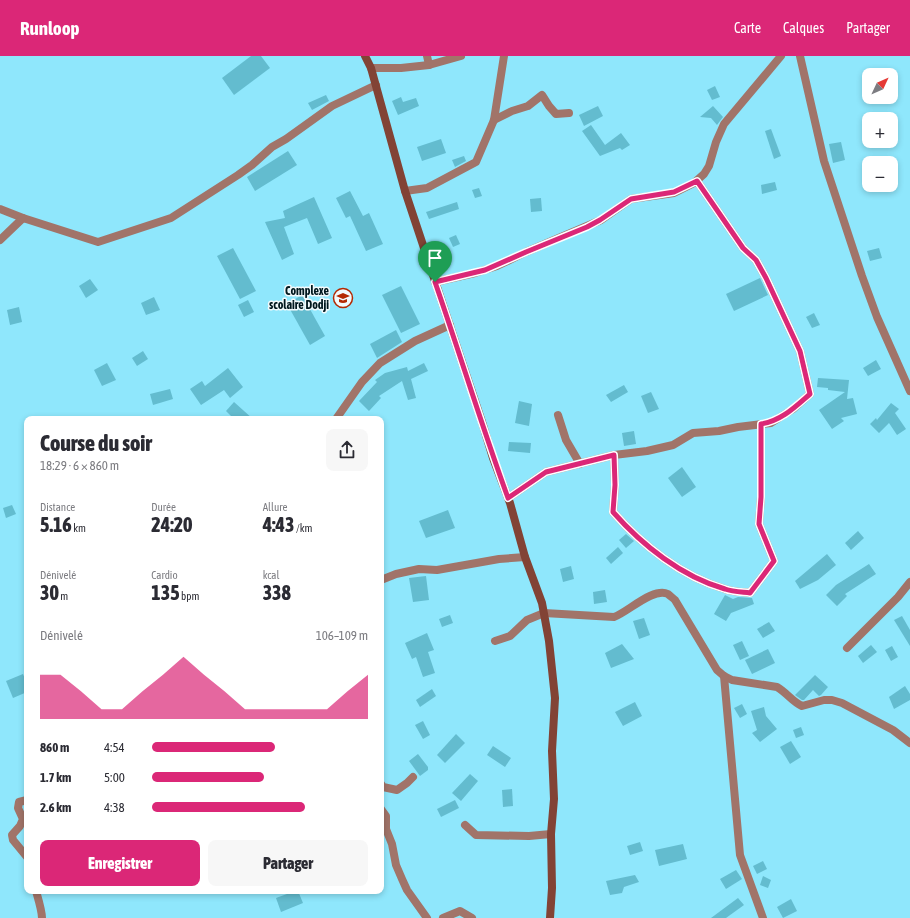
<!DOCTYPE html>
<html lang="fr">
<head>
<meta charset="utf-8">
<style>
	:root { --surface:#fff; --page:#f7f7f7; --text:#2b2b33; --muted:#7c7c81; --accent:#db2777 }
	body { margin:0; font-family:"Asap Condensed",sans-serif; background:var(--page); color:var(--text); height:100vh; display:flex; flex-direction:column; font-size:15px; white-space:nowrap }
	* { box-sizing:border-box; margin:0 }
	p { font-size:13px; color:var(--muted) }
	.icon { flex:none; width:22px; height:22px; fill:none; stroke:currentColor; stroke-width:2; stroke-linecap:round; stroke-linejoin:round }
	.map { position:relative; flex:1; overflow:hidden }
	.sheet { position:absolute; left:24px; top:360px; width:360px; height:478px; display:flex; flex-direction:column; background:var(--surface); border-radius:8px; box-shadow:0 2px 6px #0003 }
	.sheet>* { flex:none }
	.needle { width:26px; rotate:46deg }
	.tools { position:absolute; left:862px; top:12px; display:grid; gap:8px }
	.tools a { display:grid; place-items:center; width:36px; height:36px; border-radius:8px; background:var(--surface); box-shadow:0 2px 6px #0003; font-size:20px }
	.pin { position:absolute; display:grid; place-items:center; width:34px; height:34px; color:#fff; margin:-41px -17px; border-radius:50% 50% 50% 0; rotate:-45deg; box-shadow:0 0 4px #0007 }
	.pin .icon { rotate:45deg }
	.round { display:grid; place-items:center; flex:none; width:42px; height:42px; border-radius:8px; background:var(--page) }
	.summary { display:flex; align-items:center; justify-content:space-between; height:68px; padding:0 16px }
	h1 { font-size:22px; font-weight:800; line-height:30px }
	.metrics { display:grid; grid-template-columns:repeat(3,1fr); gap:6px; height:68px; padding:4px 16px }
	.metrics div { display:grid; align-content:center }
	.metrics b { font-size:20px; font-weight:800 }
	.metrics small { font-size:11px; font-weight:400 }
	.metrics p { font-size:11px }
	.chart { height:112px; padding:8px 16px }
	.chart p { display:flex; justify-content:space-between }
	.chart svg { width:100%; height:72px; margin-top:4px; fill:var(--accent); opacity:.7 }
	.button { display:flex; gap:8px; margin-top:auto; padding:8px 16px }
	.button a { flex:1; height:46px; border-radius:8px; background:var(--accent); color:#fff; font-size:16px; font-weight:800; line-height:46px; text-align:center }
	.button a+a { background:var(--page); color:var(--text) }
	ul { padding:0 16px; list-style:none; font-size:13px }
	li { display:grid; grid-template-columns:64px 48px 1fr; align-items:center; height:30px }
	li i { height:10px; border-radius:5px; background:var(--accent) }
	header { display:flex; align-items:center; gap:24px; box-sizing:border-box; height:56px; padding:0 20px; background:var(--accent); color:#fff }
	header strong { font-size:19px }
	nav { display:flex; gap:22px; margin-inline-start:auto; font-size:14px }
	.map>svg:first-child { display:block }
</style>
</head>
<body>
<header>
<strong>Runloop</strong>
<nav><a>Carte</a><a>Calques</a><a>Partager</a></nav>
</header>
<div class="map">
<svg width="910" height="862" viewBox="0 0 910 862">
	<rect width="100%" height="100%" fill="#8fe7fc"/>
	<g fill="#63bccf">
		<polygon points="251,0 261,0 270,12 234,39 222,22"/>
		<polygon points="715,30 720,41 712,44 707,34"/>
		<polygon points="326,39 329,45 312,54 308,47"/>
		<polygon points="401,41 403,46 416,42 419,50 398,59 392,45"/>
		<polygon points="598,50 603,60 584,70 579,59"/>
		<polygon points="713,50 723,61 717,69 711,62 700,61"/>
		<polygon points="591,69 605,89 621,77 630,89 622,94 620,92 600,100 582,75"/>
		<polygon points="771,73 781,100 774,103 765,75"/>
		<polygon points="441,83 446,97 422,105 417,91"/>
		<polygon points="841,86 845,104 833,107 829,88"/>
		<polygon points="288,95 297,109 255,135 247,121"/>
		<polygon points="464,100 466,105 455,111 452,104"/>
		<polygon points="775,126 777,134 762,138 761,129"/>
		<polygon points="479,132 482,140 475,142 472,134"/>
		<polygon points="350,135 363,160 369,157 383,188 366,195 350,160 346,162 336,142"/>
		<polygon points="314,141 332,182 318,188 307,162 284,171 294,198 282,204 265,166 285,162 283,155"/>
		<polygon points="541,142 542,155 531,156 530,143"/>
		<polygon points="457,146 459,153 429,163 426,156"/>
		<polygon points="456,179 460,188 453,191 449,182"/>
		<polygon points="233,192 256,235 240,243 217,200"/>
		<polygon points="879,192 882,202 870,205 867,195"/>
		<polygon points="760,222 768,239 734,255 726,238"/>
		<polygon points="90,223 98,234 86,242 79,230"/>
		<polygon points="401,230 420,268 401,277 382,239"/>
		<polygon points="302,239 325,280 310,289 287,248"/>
		<polygon points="154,241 160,254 146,259 141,247"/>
		<polygon points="248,244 254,256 244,261 238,249"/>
		<polygon points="19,251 22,266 10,269 7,254"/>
		<polygon points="814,257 820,269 812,272 806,261"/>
		<polygon points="396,274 402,286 377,302 370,288"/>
		<polygon points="143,295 148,303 137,310 132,302"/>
		<polygon points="876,304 881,313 868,320 863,312"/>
		<polygon points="107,307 116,324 102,330 94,314"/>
		<polygon points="424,307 428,315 411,323 416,342 408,344 402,325 379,340 381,342 369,355 359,345 377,326 375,324 385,317 407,311 408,315"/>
		<polygon points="228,312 243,331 230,342 224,334 201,349 190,333 202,325 205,330"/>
		<polygon points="818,322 849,324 847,343 853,342 857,358 841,362 844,365 832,373 819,354 845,336 828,334 828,332 817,331"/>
		<polygon points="624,329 628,336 611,346 606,339"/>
		<polygon points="170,333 173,343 153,349 150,338"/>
		<polygon points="651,336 659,353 648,357 641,340"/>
		<polygon points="519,345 532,348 529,370 515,367"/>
		<polygon points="234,346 253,363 234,363 226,355"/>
		<polygon points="891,347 899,353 895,357 906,373 897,379 889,367 879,377 870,368 876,362 877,364"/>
		<polygon points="634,375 636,388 624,390 622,377"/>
		<polygon points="509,386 531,387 530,397 508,395"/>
		<polygon points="682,411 696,431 682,441 668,422"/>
		<polygon points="12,449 16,458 6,462 3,452"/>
		<polygon points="448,454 455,472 426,482 419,465"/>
		<polygon points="858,475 864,482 851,494 845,487"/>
		<polygon points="626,478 634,485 626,492 619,484"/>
		<polygon points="618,491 623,497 611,508 606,502"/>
		<polygon points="827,498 836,509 818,524 800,533 795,525"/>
		<polygon points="869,508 876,518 845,538 847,540 837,550 826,539 836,529"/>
		<polygon points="571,510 574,523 563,526 560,513"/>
		<polygon points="426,520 429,544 413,546 409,522"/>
		<polygon points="605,534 607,546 594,548 593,536"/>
		<polygon points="725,539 733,543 738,541 752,542 754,548 731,557 726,565 714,558"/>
		<polygon points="450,559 453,567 442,571 439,563"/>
		<polygon points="902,560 910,574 910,590 894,564"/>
		<polygon points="644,562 650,579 639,583 633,565"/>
		<polygon points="769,566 775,575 763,582 757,573"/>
		<polygon points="427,577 434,594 428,596 435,617 423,621 416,601 412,603 405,587"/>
		<polygon points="742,585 749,600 740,604 733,589"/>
		<polygon points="622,588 634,603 611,612 605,597"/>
		<polygon points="871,589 877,596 863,607 858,600"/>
		<polygon points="892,590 898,601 891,605 885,594"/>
		<polygon points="768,593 775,607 752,618 745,604"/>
		<polygon points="23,618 27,628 27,636 13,642 6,625"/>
		<polygon points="815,619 828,631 821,639 819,640 813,634 804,644 802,644 795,639"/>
		<polygon points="905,630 910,638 910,644 894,653 889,641"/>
		<polygon points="432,633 436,640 420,651 416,644"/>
		<polygon points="635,646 642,660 623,670 615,656"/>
		<polygon points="742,648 747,658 740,662 734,652"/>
		<polygon points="764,651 766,660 777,673 760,686 752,677 757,674 751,655"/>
		<polygon points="423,665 430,679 423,683 415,669"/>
		<polygon points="801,671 804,679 796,682 793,674"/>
		<polygon points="456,678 465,687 445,707 437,699"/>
		<polygon points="791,685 801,701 790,708 780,691"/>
		<polygon points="493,690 511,702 505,711 487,699"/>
		<polygon points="418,698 428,711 428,714 420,720 409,705"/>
		<polygon points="470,718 478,725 461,745 452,737"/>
		<polygon points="512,733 513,750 503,751 502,734"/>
		<polygon points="455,744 459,752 441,761 437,753"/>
		<polygon points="640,786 643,795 630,799 627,790"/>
		<polygon points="683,788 687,803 659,810 655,794"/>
		<polygon points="763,805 767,813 757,818 753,810"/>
		<polygon points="736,814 742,823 726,833 720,823"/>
		<polygon points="635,819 639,826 624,831 622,837 610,839 606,825"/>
		<polygon points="763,820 771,824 768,832 760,829"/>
		<polygon points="295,835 298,835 303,847 281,856 276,842"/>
		<polygon points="738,842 744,849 726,862 711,862"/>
		<polygon points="791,843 797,855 783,862 777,851"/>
	</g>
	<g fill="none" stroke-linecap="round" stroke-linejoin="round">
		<g stroke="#a17469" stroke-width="8">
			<polyline points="427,0 429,9"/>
			<polyline points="800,0 824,105 862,220 877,261 910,335"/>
			<polyline points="371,12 401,12 429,9 461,0"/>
			<polyline points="494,64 512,55 528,50 542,39 549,50 556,58 569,57"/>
			<polyline points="405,135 427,132 476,106 494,64 504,0"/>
			<polyline points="0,153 23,162"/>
			<polyline points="0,184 23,162 98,186 171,162 238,119 252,109 272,91 286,83 332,50 376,29"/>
			<polyline points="435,226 475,217 497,210 526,196 601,164 631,143 674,137 694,127 704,118 709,110 716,86 724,68 781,0"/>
			<polyline points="558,359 566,384 580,408"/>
			<polyline points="336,363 362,326 380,307 415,285 450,269"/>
			<path d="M 614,399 L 615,429 L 613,456 C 642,489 682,521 725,533 C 733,536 742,536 750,537 L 774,505 L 759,468 L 761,441 L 761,368"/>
			<polyline points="508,442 546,416 614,399 647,395 673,389 693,377 719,375 738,371 771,367 793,353 810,338 800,295 766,222 756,204 743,192 697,125"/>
			<polyline points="381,524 396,518 419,513 437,514 499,503 525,501"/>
			<path d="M 495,585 L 510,580 L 527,564 L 544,557 L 614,561 C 628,556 653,531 668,538 C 670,540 673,542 675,544 L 717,614 L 724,620 L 732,624 L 777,631 C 787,637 793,646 802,650 L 824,644 L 832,644 L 842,647 L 893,674 L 910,687"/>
			<polyline points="847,592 898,541 910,526"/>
			<polyline points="724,620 740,799 763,862"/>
			<polyline points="381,728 383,731 397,734 407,727 413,721"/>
			<polyline points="27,744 19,746 18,752 23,763 20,770 12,779 13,784 27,801"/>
			<polyline points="381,753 386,760 386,773 392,788 396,809 402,823 407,834 427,862"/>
			<polyline points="465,769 476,779 529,780 551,778"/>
			<path d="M 36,835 C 38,842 42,855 42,862"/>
			<polyline points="443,862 460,855 472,862"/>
		</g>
		<polyline stroke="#824335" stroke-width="8" points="365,0 371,12 405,135 482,366 493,402 510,447 525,501 542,547 549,585 555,642 552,695 554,743 551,778 552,832 550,862"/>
	</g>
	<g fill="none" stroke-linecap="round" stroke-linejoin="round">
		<g stroke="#fff" stroke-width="8">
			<path id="route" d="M 697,125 L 743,192 L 756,204 L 766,222 L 800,295 L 810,338 C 795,351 781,365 761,368 L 761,441 L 759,468 L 774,505 L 750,537 C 742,536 733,536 725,533 C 682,521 642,489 613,456 L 615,429 L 614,399 L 546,416 L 508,442 C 482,371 460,298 435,226 L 485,214 L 526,196 L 587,171 L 600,164 L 631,143 L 674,136 Z"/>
		</g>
		<use href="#route" stroke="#db2777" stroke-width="5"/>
	</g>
	<defs>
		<g id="school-ring" transform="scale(1)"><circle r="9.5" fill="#f2fafc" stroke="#b42902" stroke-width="1.5"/><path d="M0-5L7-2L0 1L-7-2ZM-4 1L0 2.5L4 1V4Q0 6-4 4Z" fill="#b42902"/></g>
	</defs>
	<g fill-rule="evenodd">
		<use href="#school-ring" x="343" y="242"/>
	</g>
	<g text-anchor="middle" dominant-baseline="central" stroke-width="3" stroke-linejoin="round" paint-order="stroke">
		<g font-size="12" font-weight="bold" fill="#00181e" stroke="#f2fafc" text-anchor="end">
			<text x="329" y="235">Complexe<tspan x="329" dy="14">scolaire Dodji</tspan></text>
		</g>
	</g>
</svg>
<div class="tools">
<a><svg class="needle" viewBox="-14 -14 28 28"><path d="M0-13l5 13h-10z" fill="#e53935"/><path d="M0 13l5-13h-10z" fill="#7c7c81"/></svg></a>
<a>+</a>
<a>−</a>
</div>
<div class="pin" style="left:435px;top:226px;background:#1e9e55"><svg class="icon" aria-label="arrive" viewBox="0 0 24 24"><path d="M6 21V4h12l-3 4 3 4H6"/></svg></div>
<section class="sheet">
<div class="summary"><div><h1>Course du soir</h1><p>18:29 · 6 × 860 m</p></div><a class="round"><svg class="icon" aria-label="share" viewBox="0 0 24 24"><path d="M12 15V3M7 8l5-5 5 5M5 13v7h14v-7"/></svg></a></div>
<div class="metrics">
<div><p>Distance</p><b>5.16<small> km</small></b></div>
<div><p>Durée</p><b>24:20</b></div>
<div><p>Allure</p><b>4:43<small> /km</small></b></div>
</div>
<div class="metrics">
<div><p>Dénivelé</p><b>30<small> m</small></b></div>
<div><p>Cardio</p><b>135<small> bpm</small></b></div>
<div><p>kcal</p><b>338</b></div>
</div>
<div class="chart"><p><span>Dénivelé</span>106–109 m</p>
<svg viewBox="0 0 160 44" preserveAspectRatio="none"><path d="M0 44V17L10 17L20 27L30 38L40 38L50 27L60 17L70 6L80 17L90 27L100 38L110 38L120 38L130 38L140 38L150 27L160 17V44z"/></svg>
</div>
<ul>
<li><b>860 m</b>4:54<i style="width:57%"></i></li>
<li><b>1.7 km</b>5:00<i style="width:52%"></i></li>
<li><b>2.6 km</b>4:38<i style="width:71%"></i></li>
</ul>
<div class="button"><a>Enregistrer</a><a>Partager</a></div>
</section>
</div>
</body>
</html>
